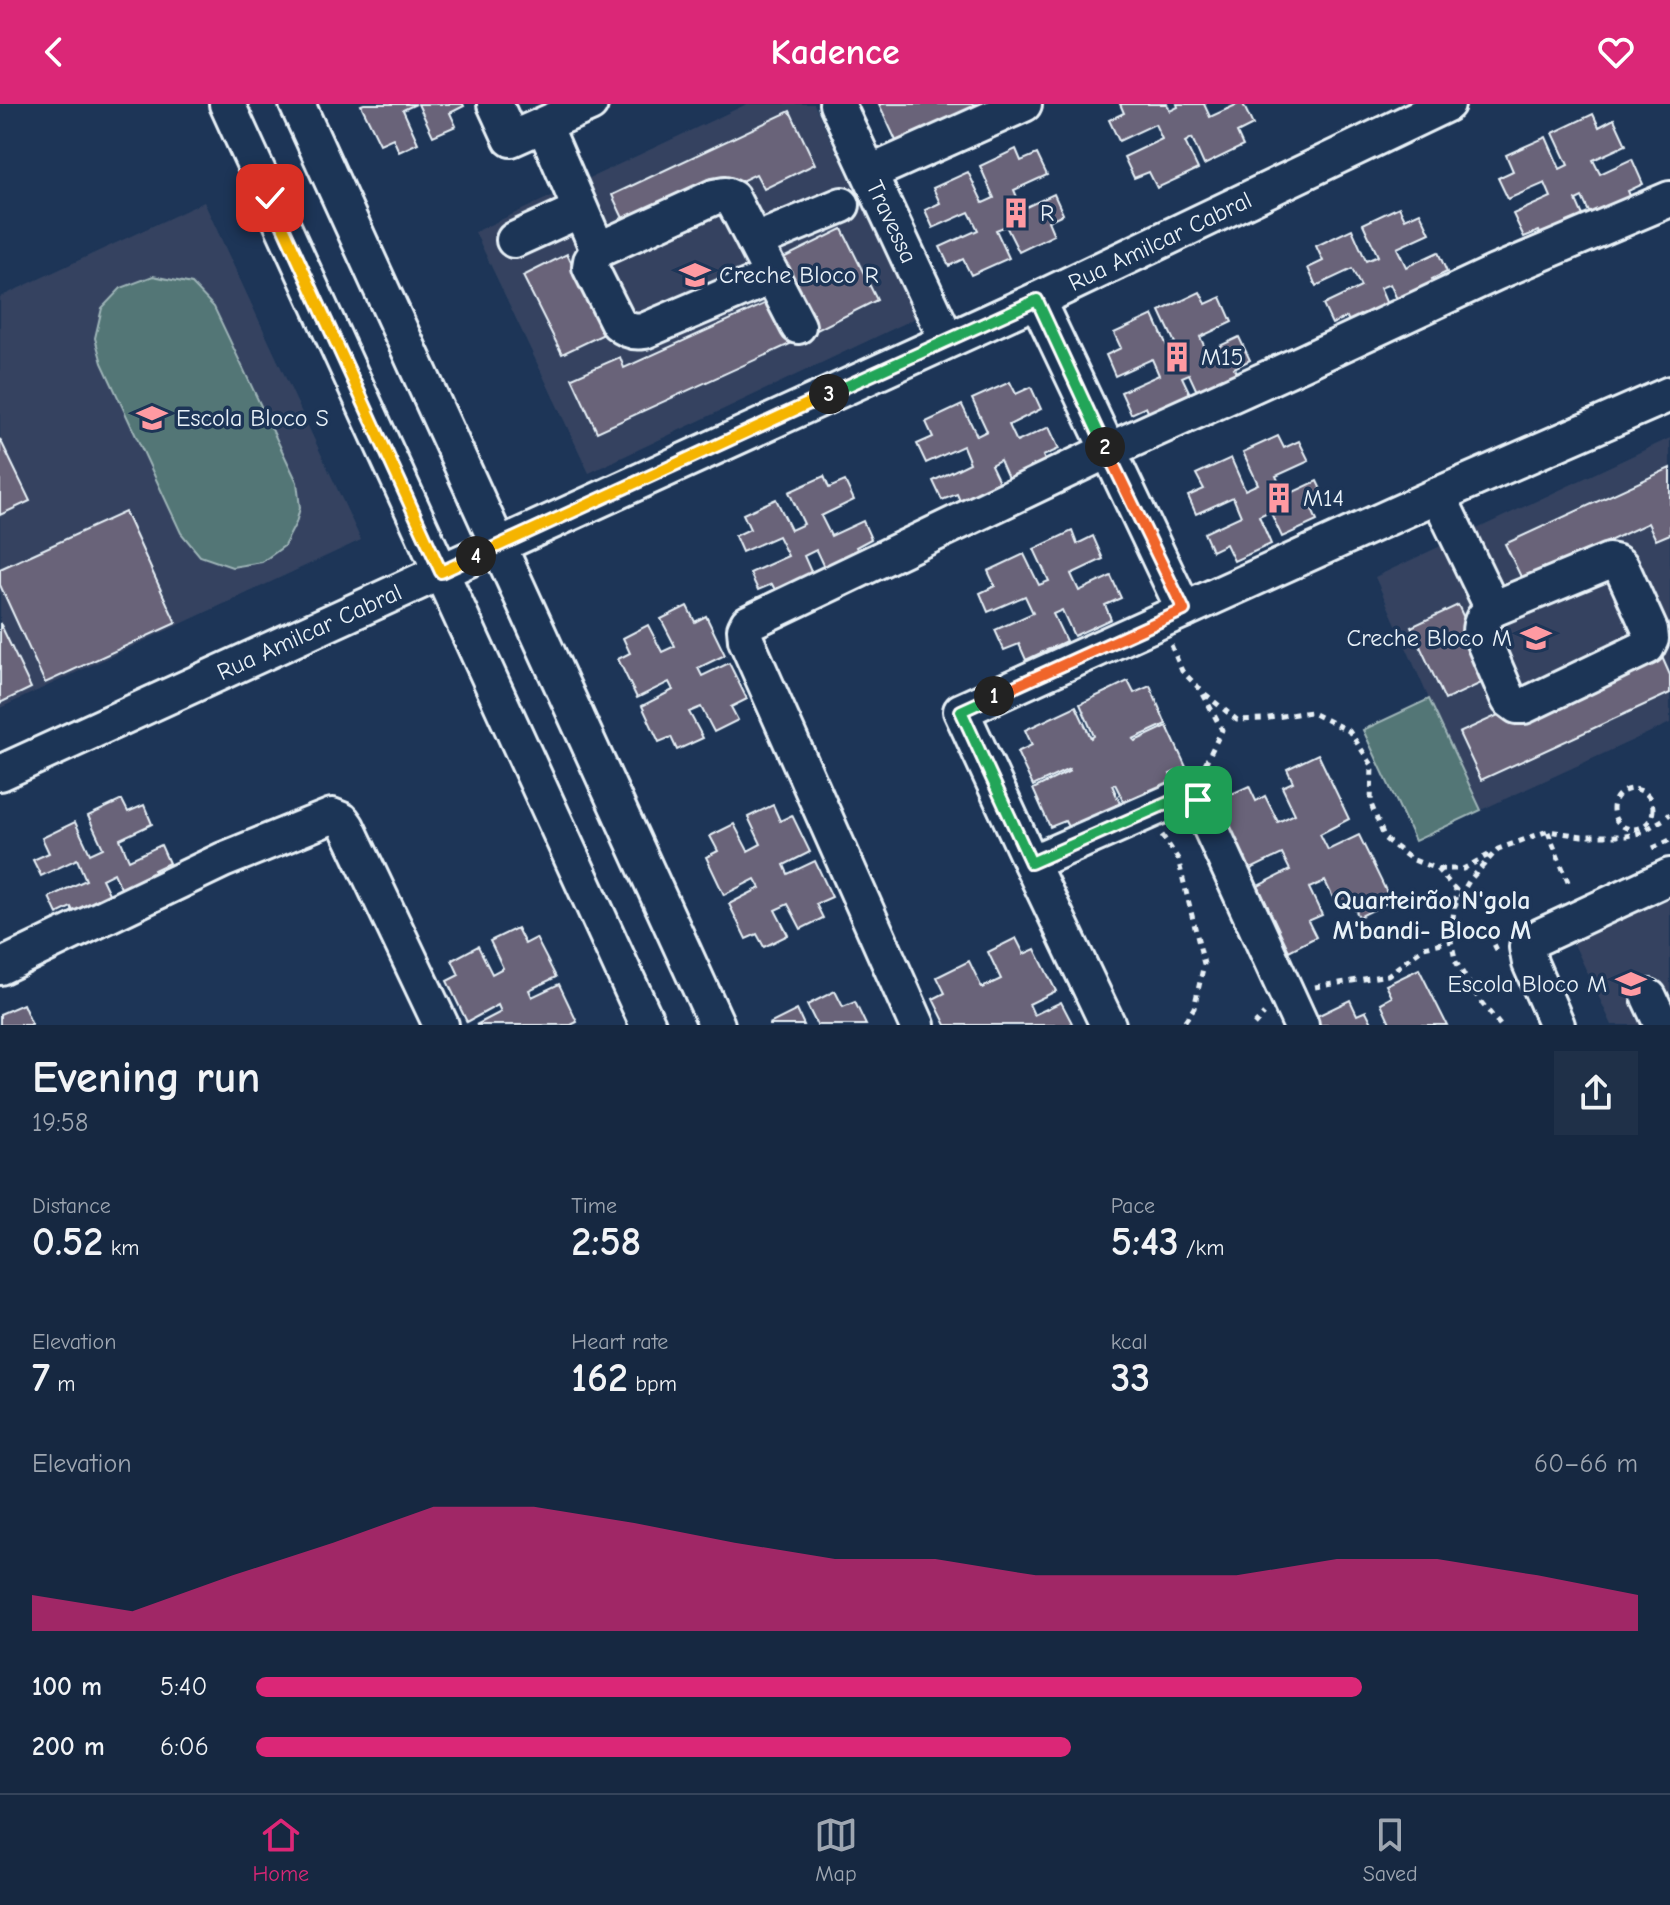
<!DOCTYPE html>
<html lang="en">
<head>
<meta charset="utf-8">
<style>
	:root { --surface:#162841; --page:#1f3048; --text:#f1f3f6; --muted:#9ea6b1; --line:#35445a; --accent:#db2777 }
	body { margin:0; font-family:"Comic Neue",sans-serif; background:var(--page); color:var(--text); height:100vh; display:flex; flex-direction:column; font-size:30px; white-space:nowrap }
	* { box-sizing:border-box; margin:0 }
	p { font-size:26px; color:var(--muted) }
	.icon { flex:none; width:44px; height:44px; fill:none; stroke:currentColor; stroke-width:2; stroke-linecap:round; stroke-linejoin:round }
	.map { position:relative; height:921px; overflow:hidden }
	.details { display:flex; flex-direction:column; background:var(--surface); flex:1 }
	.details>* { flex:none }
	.pin { position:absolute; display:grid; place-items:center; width:68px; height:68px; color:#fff; margin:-34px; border-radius:16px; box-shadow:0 4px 12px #0006 }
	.km { position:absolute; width:40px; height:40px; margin:-20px; border-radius:50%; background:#222; color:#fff; font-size:22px; line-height:40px; text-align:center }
	.round { display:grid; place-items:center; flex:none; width:84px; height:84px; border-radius:0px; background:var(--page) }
	.overview { display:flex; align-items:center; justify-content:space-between; height:136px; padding:0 32px }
	h1 { font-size:44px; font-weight:700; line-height:60px }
	.metrics { display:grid; grid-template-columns:repeat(3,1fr); gap:12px; height:136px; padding:8px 32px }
	.metrics div { display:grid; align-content:center }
	.metrics b { font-size:40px; font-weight:700 }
	.metrics small { font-size:22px; font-weight:400 }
	.metrics p { font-size:22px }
	.chart { height:224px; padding:16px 32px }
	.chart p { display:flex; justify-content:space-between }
	.chart svg { width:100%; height:144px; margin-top:8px; fill:var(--accent); opacity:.7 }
	ul { padding:0 32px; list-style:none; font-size:26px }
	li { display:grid; grid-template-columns:128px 96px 1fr; align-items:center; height:60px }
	li i { height:20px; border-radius:10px; background:var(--accent) }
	header { display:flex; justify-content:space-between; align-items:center; height:104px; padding:0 32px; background:var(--accent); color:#fff; font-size:36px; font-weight:700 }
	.dock { display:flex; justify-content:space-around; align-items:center; height:112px; border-top:2px solid var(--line); background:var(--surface); font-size:22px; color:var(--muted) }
	.dock a { display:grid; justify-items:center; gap:4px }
	.dock .selected { color:var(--accent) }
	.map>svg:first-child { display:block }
</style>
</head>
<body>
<header><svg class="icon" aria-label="back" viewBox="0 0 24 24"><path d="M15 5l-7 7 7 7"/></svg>Kadence<svg class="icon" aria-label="heart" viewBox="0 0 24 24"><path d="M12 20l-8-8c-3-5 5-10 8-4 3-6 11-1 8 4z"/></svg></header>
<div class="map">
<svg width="1670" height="921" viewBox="0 0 1670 921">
	<rect width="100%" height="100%" fill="#1d3557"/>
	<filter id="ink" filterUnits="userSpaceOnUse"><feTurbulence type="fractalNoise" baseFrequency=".0125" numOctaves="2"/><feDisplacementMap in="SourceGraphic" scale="16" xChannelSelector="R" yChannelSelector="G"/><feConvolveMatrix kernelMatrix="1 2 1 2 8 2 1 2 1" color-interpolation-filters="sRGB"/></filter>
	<g filter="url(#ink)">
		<g fill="#344361">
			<polygon points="747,0 814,0 916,214 589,369 475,128"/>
			<polygon points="204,98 361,436 0,604 0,193"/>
			<polygon points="1670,334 1670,619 1481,706 1429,595 1375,473"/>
			<polygon points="1670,794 1670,921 1612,921 1573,838"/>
		</g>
		<g fill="#537676" stroke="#9eb4b7" stroke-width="2">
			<polygon points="153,172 192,180 214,203 297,378 300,404 296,419 284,442 262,458 232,463 200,452 181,429 102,259 95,234 102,204 121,184"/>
			<polygon points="1429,595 1481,706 1415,737 1363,626"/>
		</g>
		<g fill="#696479" stroke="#e8f1f8" stroke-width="2">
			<polygon points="364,0 416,0 403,6 418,39 399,48 393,34 380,40 361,1"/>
			<polygon points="418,0 463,0 464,2 450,9 456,22 433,32"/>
			<polygon points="879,0 1015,0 903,52"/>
			<polygon points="1120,0 1167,0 1170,7 1178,3 1177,0 1204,0 1210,13 1238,0 1243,0 1253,21 1237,29 1243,42 1204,61 1192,34 1185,38 1198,65 1157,84 1149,68 1134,74 1124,53 1162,35 1155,20 1119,37 1109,16 1124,9"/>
			<polygon points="790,7 815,60 764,85 756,70 630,129 612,91"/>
			<polygon points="1593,10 1599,23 1614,15 1626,41 1593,56 1600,70 1632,55 1643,80 1628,87 1634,101 1594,119 1582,93 1576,96 1588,123 1546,143 1539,127 1524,133 1513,110 1551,93 1545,79 1508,95 1498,74 1513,67 1506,51 1546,33 1560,65 1568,61 1553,29"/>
			<polygon points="1016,45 1021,57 1037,50 1047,71 1014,86 1022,105 1054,90 1063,110 1048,117 1054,131 1019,148 1006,122 996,126 1009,154 971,171 963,155 949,162 940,143 978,126 969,108 933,124 925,106 940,99 933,84 968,68 983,99 994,94 980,62"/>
			<polygon points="1399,103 1405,115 1420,108 1430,129 1397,144 1406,163 1438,148 1447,168 1432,175 1438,189 1402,206 1390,180 1380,184 1392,212 1354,230 1347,213 1332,220 1323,201 1361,183 1352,165 1316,182 1308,164 1323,157 1316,142 1352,125 1366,157 1378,152 1363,120"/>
			<polygon points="842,125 877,196 815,227 779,156"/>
			<polygon points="567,150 606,229 562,250 523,172"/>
			<polygon points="1200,188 1206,200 1221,193 1232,218 1200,233 1207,248 1239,233 1250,256 1234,264 1240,278 1201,296 1189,270 1182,273 1195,300 1153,319 1146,303 1131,310 1121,288 1159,271 1152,255 1115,272 1106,251 1121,244 1114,229 1153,211 1167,242 1175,239 1160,207"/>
			<polygon points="771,197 790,240 597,328 572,274 620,253 624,264"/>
			<polygon points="1010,278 1016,290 1031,283 1041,305 1009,321 1017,338 1049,323 1059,345 1043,352 1049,365 1012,383 1000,356 991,361 1004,388 964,406 957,390 942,396 933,377 970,359 963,342 926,359 917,340 933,333 926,318 962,301 977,332 987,327 972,295"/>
			<polygon points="1278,332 1284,344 1299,337 1309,357 1276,372 1285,392 1317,377 1326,396 1311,403 1317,417 1282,433 1270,407 1259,412 1271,440 1234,457 1226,440 1212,447 1204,429 1241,412 1233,393 1196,410 1188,392 1204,385 1196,370 1231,354 1245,386 1258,380 1243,348"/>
			<polygon points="0,335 30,397 0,411"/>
			<polygon points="1670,364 1670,430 1656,436 1648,419 1523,477 1505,440"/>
			<polygon points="824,372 829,384 845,377 854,396 821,412 831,432 863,417 871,435 856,443 862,456 828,472 816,446 804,452 816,479 780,496 772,480 758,486 750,469 788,452 778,432 742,448 735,432 750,425 743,410 776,395 791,426 804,420 789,388"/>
			<polygon points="125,408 176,519 45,579 0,481 0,465"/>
			<polygon points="1072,427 1077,440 1093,432 1103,455 1071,470 1079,487 1111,472 1121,494 1105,501 1111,515 1074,532 1062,506 1053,510 1066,537 1026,556 1019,540 1004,546 995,526 1033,509 1025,492 988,508 980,489 995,482 988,467 1024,450 1039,481 1049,477 1034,445"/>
			<polygon points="1458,501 1492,574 1445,596 1411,523"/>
			<polygon points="687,502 695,518 706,512 725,551 698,564 702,572 729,559 747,595 731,603 738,616 714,628 701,603 689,608 703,634 677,646 671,633 659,638 642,602 673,586 669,578 637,594 618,555 630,549 623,534 648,521 662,548 675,542 661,515"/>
			<polygon points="0,519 31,584 0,599"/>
			<polygon points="1662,553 1670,571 1670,589 1481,676 1459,629 1509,606 1516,621"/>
			<polygon points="1128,577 1134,589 1150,582 1166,620 1133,635 1135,637 1167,622 1186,663 1170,670 1176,683 1128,706 1115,680 1112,681 1124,709 1073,733 1065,717 1050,723 1033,685 1070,667 1069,665 1033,682 1017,648 1032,641 1025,626 1076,602 1091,634 1094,632 1080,600"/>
			<polygon points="1318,650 1349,715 1320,730 1328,746 1359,731 1391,797 1359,813 1351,798 1338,804 1325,777 1309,784 1322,811 1308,817 1316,833 1289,847 1258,782 1290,766 1282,750 1249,766 1216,697 1249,682 1256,697 1265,692 1278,718 1295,710 1282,683 1293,678 1287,665"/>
			<polygon points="122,696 128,708 144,701 152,720 120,735 129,756 161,741 169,759 154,766 160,780 126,795 114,769 102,775 115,802 79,819 71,803 57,810 49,793 86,776 77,755 41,772 33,756 49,749 42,734 75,718 90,750 103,744 88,712"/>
			<polygon points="773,701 780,717 792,711 810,748 784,761 788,770 815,757 832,793 816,800 823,814 801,825 788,800 775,806 788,831 764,843 757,830 746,835 729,800 760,784 755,775 724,791 706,753 718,747 710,732 734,720 748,747 761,740 748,713"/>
			<polygon points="517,824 525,840 536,834 556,873 529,886 532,893 559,880 577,918 571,921 476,921 501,908 498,901 467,918 447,877 459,871 452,856 478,842 492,870 503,864 490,837"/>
			<polygon points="1016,834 1024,850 1035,845 1056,887 1029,900 1034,911 1061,898 1073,921 946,921 933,895 945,889 937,873 969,857 982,884 1001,875 988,848"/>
			<polygon points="1419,865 1447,921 1391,921 1381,899 1392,893 1386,881"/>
			<polygon points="835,887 843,903 855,898 866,921 817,921 807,901"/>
			<polygon points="1350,896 1357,911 1366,907 1373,921 1319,921 1315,913"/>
			<polygon points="23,900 32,921 0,921 0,910"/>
			<polygon points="797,906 804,921 769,921 769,920"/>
		</g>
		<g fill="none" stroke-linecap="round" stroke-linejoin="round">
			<g stroke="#e8f1f8" stroke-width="40">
				<g id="minor">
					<polyline points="227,0 648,921"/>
					<polyline points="297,0 717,921"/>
					<polyline points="495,0 511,35 590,0"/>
					<path id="s1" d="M 837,0 L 947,236"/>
					<polyline points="544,21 598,146"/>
					<polyline points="870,69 1024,0"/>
					<polyline points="514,136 580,106"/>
					<polyline points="755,137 842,101"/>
					<path d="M 773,172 L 644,227 C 633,229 626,226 618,219 L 590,163 L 591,157 L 598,146 L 714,93 L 725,91 L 732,94 L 798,222"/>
					<polyline points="1037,196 1184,506"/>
					<polyline points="1438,391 1493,505"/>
					<path d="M 1609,457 L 1617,459 L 1621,462 L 1650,526 L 1651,535 L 1647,543 L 1524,602 L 1517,602 L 1509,596 L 1480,529 C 1480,517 1484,512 1493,505 Z"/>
					<path id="s2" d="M 0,669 L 1037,196 L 1447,0"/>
					<polyline points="1031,759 1186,691 1193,689 1198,696 1301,921"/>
					<polyline points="0,863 223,756 332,712 342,716 347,723 441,921"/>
					<polyline points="1649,893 1662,921"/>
					<polyline points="917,921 746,536 745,525 748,519 1107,347 1302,259 1495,169 1670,95"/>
					<polyline points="1108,921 1031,759 961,607 1438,391 1670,290"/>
					<polyline points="1557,921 1530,859 1527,843 1532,837 1541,832 1670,772"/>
				</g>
			</g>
			<g stroke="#e8f1f8" stroke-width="5" stroke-dasharray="6 6" stroke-linecap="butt">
				<polyline points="1171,541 1182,567 1201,586 1222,626 1203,664"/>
				<polyline points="1205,590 1237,616 1262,615 1310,608 1349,627 1372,661 1371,700 1385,735 1411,755 1437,765 1456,786 1454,803"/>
				<circle cx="1633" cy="705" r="20"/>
				<polyline points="1548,728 1570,783"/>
				<polyline points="1162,731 1178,755 1204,860 1194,904 1182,921"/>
				<polyline points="1653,744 1670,736"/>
				<polyline points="1438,765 1463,765 1492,749"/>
				<polyline points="1497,846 1492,836 1502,830"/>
				<polyline points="1315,883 1388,871 1424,843 1451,837"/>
				<polyline points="1254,921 1264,910"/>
				<polyline points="1500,921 1480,897 1456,858 1451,837 1454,803 1469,777 1498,745 1548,727 1582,732 1626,732 1640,729 1664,715 1670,710"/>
			</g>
			<use href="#minor" stroke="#1d3557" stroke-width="34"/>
		</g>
	</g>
	<g fill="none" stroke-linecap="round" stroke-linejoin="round" filter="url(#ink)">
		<g stroke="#fff" stroke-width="16">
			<polyline id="split-1" points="994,592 961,607 1031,759 1186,691 1193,689 1198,696"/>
		</g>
		<g stroke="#fff" stroke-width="16">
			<polyline id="split-2" points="994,592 1184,506 1105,343"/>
		</g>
		<g stroke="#fff" stroke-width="16">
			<polyline id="split-3" points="829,290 1037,196 1105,343"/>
		</g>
		<g stroke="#fff" stroke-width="16">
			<polyline id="split-4" points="476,452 829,290"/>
		</g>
		<g stroke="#fff" stroke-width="16">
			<polyline id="split-5" points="270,94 441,468 476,452"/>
		</g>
		<use href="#split-1" stroke="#22a559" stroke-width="10"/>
		<use href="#split-2" stroke="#f0652b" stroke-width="10"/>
		<use href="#split-3" stroke="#22a559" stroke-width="10"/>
		<use href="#split-4" stroke="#f5b400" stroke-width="10"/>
		<use href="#split-5" stroke="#f5b400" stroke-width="10"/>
	</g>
	<defs>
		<g id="building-bare" transform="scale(2.4)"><path d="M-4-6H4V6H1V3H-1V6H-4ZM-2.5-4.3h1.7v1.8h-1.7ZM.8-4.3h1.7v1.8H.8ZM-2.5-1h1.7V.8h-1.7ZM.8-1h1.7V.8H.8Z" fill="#ff9aa2" stroke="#1d3557" stroke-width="2.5" paint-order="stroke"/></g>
		<g id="school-bare" transform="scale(2.4)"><path d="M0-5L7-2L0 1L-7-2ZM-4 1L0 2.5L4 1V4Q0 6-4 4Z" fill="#ff9aa2" stroke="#1d3557" stroke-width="2.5" paint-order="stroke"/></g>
	</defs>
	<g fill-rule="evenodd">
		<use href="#building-bare" x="1016" y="109"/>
		<use href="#school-bare" x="695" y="171"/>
		<use href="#building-bare" x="1177" y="253"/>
		<use href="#school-bare" x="152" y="314"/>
		<use href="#building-bare" x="1279" y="394"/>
		<use href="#school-bare" x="1536" y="534"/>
		<use href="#school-bare" x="1631" y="880"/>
	</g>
	<g text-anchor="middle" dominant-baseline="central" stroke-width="7" stroke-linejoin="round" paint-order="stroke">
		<g font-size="24" fill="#e8f1f8" stroke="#1d3557" text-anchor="start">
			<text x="1040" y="109">R</text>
			<text x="719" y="171">Creche Bloco R</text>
			<text x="1201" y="253">M15</text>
			<text x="176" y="314">Escola Bloco S</text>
			<text x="1303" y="394">M14</text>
			<text x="1512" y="534" text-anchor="end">Creche Bloco M</text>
			<text x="1607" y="880" text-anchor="end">Escola Bloco M</text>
		</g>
		<g font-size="24" fill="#e8f1f8" stroke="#1d3557">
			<text stroke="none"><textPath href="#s1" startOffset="130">Travessa</textPath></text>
			<text stroke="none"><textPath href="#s2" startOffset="1276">Rua Amilcar Cabral</textPath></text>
			<text stroke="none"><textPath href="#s2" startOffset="340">Rua Amilcar Cabral</textPath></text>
		</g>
		<g font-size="26" font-weight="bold" fill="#e8f1f8" stroke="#1d3557">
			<text x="1432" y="797">Quarteirão N'gola<tspan x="1432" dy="30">M'bandi- Bloco M</tspan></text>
		</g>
	</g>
</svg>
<div class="pin" style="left:1198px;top:696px;background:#1e9e55"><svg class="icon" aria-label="arrive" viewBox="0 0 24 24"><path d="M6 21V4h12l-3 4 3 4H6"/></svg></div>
<div class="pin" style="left:270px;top:94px;background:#d93025"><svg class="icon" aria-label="check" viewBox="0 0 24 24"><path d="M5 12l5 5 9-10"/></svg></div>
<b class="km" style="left:994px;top:592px">1</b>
<b class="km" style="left:1105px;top:343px">2</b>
<b class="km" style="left:829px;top:290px">3</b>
<b class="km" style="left:476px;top:452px">4</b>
</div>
<section class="details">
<div class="overview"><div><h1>Evening run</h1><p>19:58</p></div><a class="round"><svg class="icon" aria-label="share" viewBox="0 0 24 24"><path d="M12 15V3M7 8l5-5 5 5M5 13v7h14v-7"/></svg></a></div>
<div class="metrics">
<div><p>Distance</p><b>0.52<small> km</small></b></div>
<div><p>Time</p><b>2:58</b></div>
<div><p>Pace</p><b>5:43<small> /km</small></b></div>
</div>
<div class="metrics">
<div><p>Elevation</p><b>7<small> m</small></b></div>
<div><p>Heart rate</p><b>162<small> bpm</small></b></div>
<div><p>kcal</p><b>33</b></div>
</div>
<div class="chart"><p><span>Elevation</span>60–66 m</p>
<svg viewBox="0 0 160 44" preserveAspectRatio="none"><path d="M0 44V33L10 38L20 27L30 17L40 6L50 6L60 11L70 17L80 22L90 22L100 27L110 27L120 27L130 22L140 22L150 27L160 33V44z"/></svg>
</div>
<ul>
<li><b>100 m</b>5:40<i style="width:80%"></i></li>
<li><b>200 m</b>6:06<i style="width:59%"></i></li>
</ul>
</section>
<nav class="dock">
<a class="selected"><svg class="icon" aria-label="home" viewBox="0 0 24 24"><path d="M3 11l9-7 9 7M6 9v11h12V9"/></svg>Home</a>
<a><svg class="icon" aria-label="map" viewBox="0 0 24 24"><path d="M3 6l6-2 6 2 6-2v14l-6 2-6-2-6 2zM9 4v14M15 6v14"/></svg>Map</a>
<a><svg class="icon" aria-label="saved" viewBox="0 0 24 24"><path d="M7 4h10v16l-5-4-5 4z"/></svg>Saved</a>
</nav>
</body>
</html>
